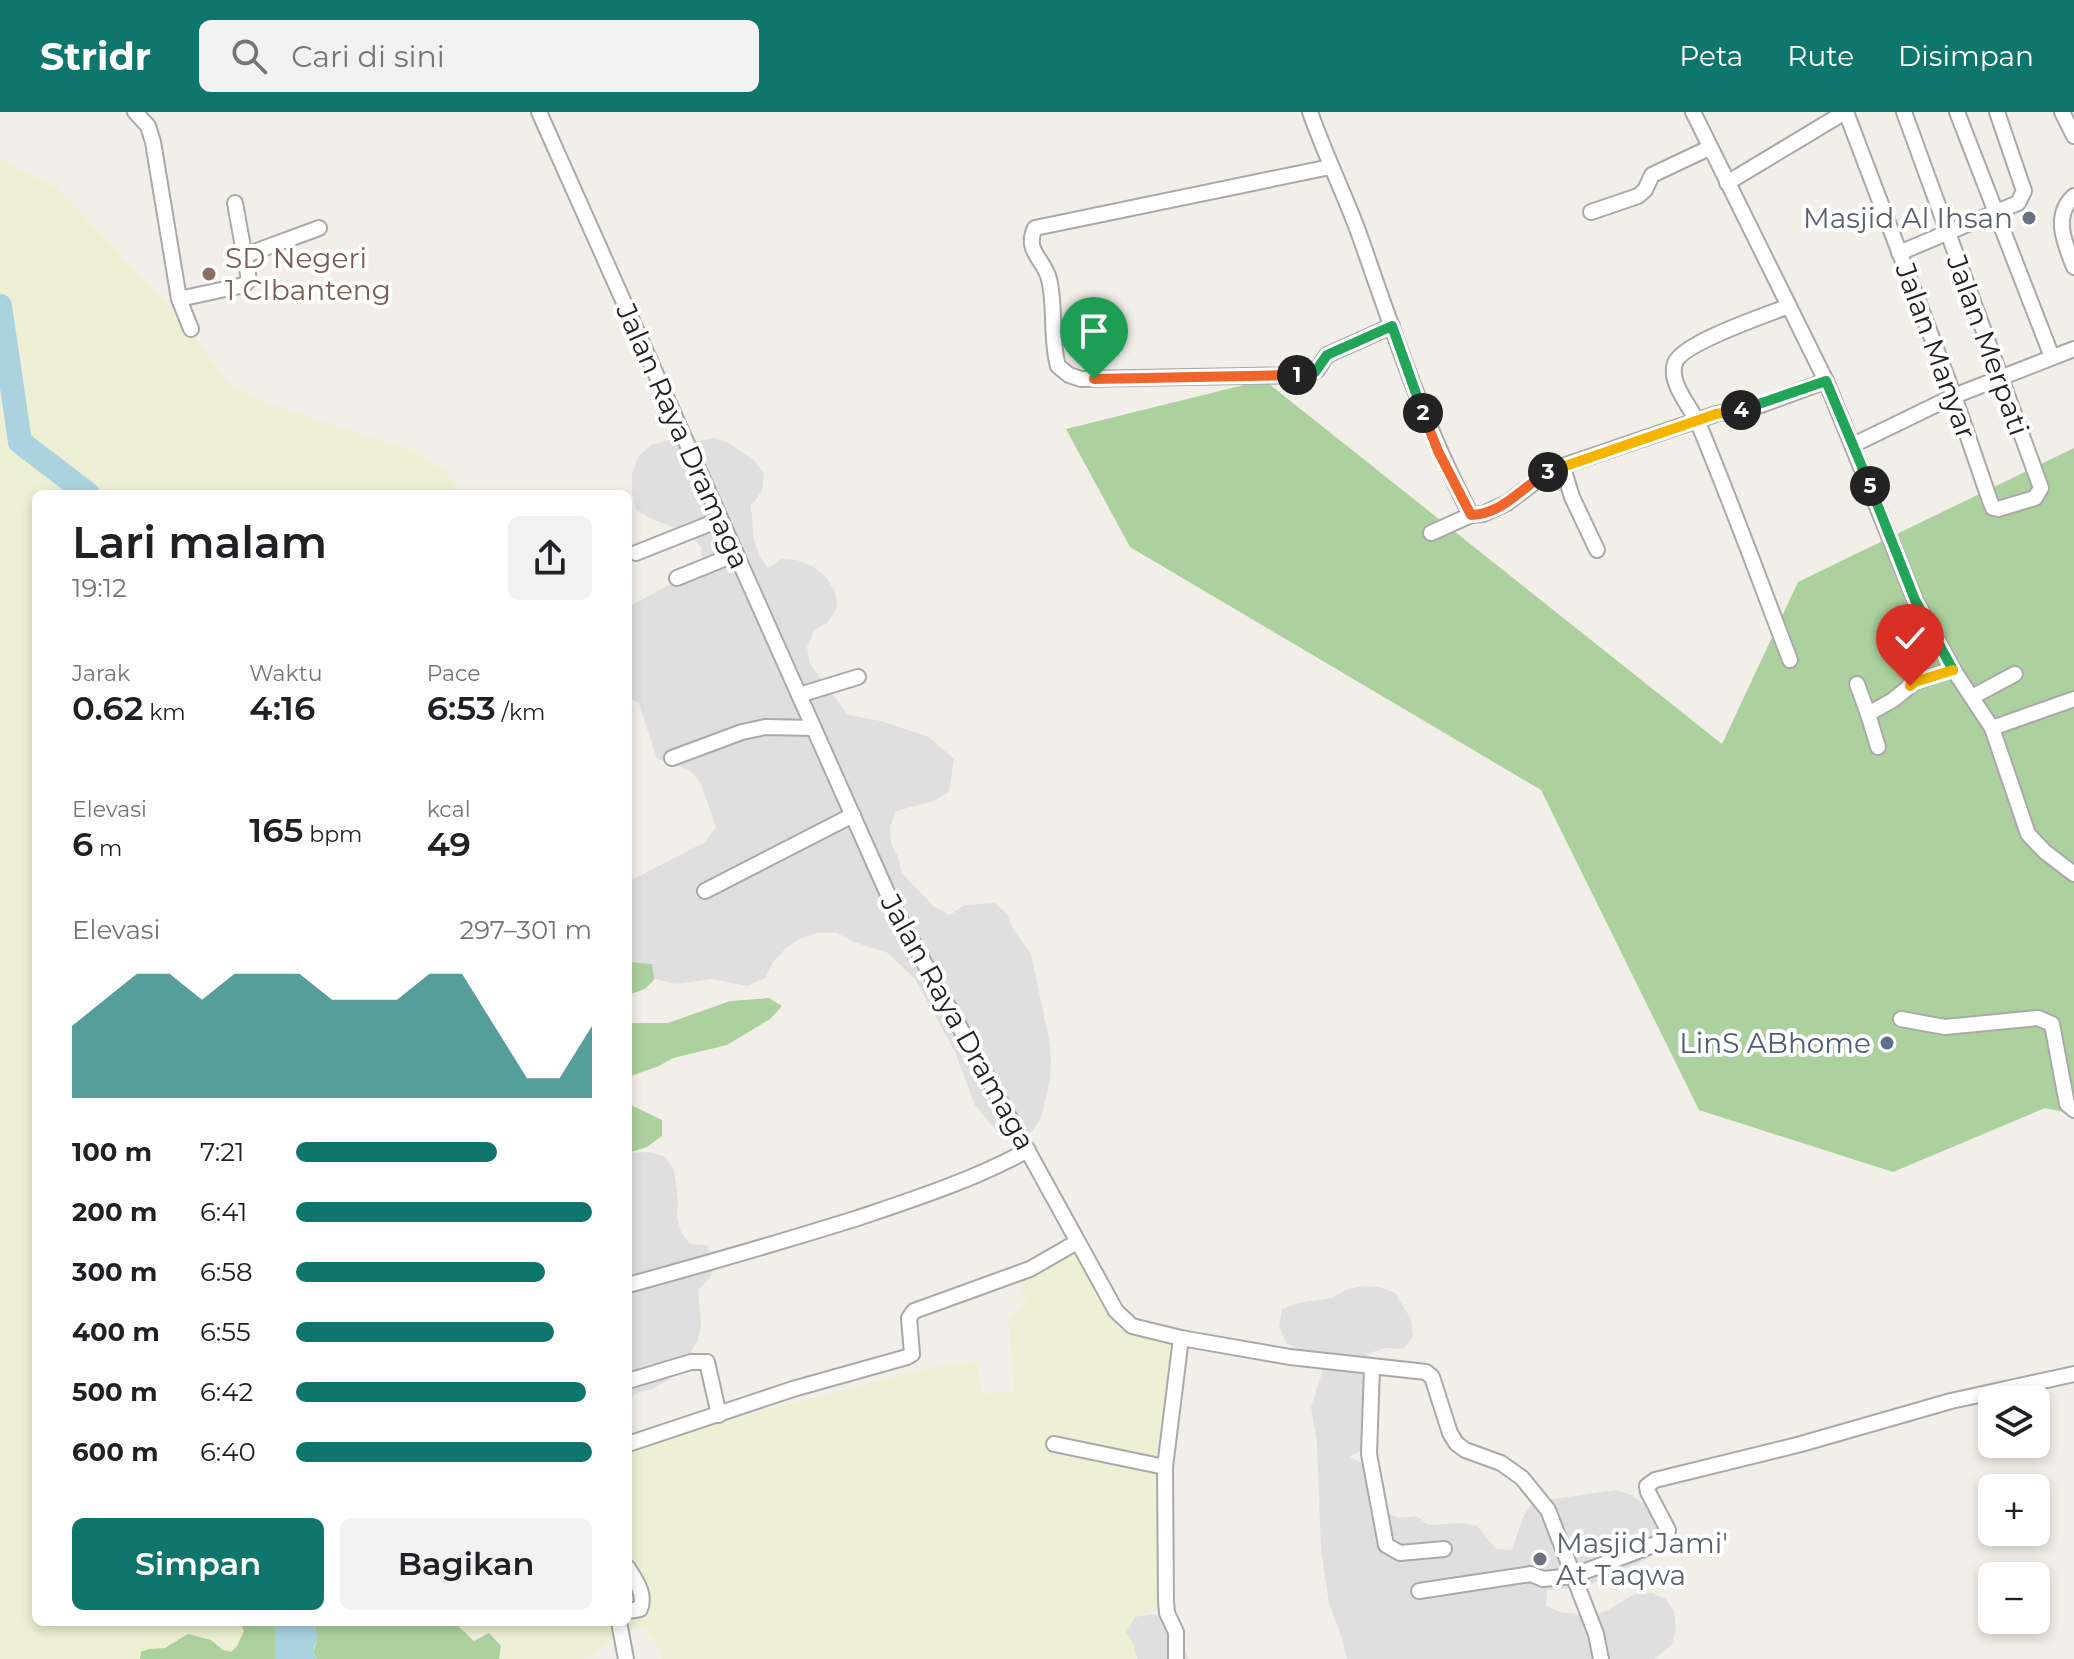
<!DOCTYPE html>
<html lang="id">
<head>
<meta charset="utf-8">
<style>
	:root { --surface:#fff; --page:#f2f2f2; --text:#202124; --muted:#757577; --accent:#0f766e }
	body { margin:0; font-family:Montserrat,sans-serif; background:var(--page); color:var(--text); height:100vh; display:flex; flex-direction:column; font-size:30px; white-space:nowrap }
	* { box-sizing:border-box; margin:0 }
	p { font-size:26px; color:var(--muted) }
	.icon { flex:none; width:44px; height:44px; fill:none; stroke:currentColor; stroke-width:2; stroke-linecap:round; stroke-linejoin:round }
	.map { position:relative; flex:1; overflow:hidden }
	.sheet { position:absolute; left:32px; top:378px; width:600px; height:1136px; display:flex; flex-direction:column; background:var(--surface); border-radius:12px; box-shadow:0 4px 12px #0003 }
	.sheet>* { flex:none }
	.buttons { position:absolute; left:1978px; top:1274px; display:grid; gap:16px }
	.buttons a { display:grid; place-items:center; width:72px; height:72px; border-radius:12px; background:var(--surface); box-shadow:0 4px 12px #0003; font-size:40px }
	.pin { position:absolute; display:grid; place-items:center; width:68px; height:68px; color:#fff; margin:-82px -34px; border-radius:50% 50% 50% 0; rotate:-45deg; box-shadow:0 0 8px #0007 }
	.pin .icon { rotate:45deg }
	.km { position:absolute; width:40px; height:40px; margin:-20px; border-radius:50%; background:#222; color:#fff; font-size:22px; line-height:40px; text-align:center }
	.round { display:grid; place-items:center; flex:none; width:84px; height:84px; border-radius:12px; background:var(--page) }
	.overview { display:flex; align-items:center; justify-content:space-between; height:136px; padding:0 40px }
	h1 { font-size:44px; font-weight:600; line-height:60px }
	.metrics { display:grid; grid-template-columns:repeat(3,1fr); gap:12px; height:136px; padding:8px 40px }
	.metrics div { display:grid; align-content:center }
	.metrics b { font-size:34px; font-weight:600 }
	.metrics small { font-size:22px; font-weight:400 }
	.metrics p { font-size:22px }
	.chart { height:224px; padding:16px 40px }
	.chart p { display:flex; justify-content:space-between }
	.chart svg { width:100%; height:144px; margin-top:8px; fill:var(--accent); opacity:.7 }
	.cta { display:flex; gap:16px; margin-top:auto; padding:16px 40px }
	.cta a { flex:1; height:92px; border-radius:12px; background:var(--accent); color:#fff; font-size:32px; font-weight:600; line-height:92px; text-align:center }
	.cta a+a { background:var(--page); color:var(--text) }
	ul { padding:0 40px; list-style:none; font-size:26px }
	li { display:grid; grid-template-columns:128px 96px 1fr; align-items:center; height:60px }
	li i { height:20px; border-radius:10px; background:var(--accent) }
	header { display:flex; align-items:center; gap:48px; box-sizing:border-box; height:112px; padding:0 40px; background:var(--accent); color:#fff }
	header strong { font-size:38px }
	nav { display:flex; gap:44px; margin-inline-start:auto; font-size:28px }
	.search { width:560px; height:72px; background:var(--page); display:flex; align-items:center; gap:20px; box-sizing:border-box; padding:0 28px; border-radius:12px; color:var(--muted); font-size:30px }
	.map>svg:first-child { display:block }
</style>
</head>
<body>
<header>
<strong>Stridr</strong>
<div class="search"><svg class="icon" aria-label="search" viewBox="0 0 24 24"><circle cx="10" cy="10" r="6"/><path d="M15 15l6 6"/></svg>Cari di sini</div>
<nav><a>Peta</a><a>Rute</a><a>Disimpan</a></nav>
</header>
<div class="map">
<svg width="2074" height="1547" viewBox="0 0 2074 1547">
	<rect width="100%" height="100%" fill="#f2efe9"/>
	<g fill="#e0dfdf">
		<polygon points="683,324 699,329 714,326 729,331 755,349 764,362 762,379 751,394 754,428 760,444 768,457 781,447 797,448 812,454 825,464 835,479 837,495 828,510 814,519 807,535 810,552 848,603 881,609 929,625 954,647 949,680 934,689 896,699 890,715 891,731 898,745 902,761 934,795 950,803 964,793 995,791 1007,802 1013,817 1031,842 1049,927 1051,946 1050,968 1041,1006 1032,1020 1016,1027 999,1022 975,993 955,940 915,867 888,841 854,830 837,821 818,821 799,827 785,837 773,850 765,866 748,874 711,867 675,872 636,862 628,855 628,770 705,730 716,715 701,672 690,658 657,647 639,592 628,585 628,495 703,455 701,435 689,421 652,407 636,398 632,380 632,361 639,344 651,333"/>
		<polygon points="648,1040 664,1044 674,1057 678,1089 677,1105 681,1120 690,1132 707,1133 714,1149 711,1165 698,1178 701,1212 698,1228 690,1242 677,1254 668,1268 653,1277 635,1281 628,1291 628,1041"/>
		<polygon points="1364,1174 1380,1175 1395,1181 1411,1207 1413,1224 1403,1237 1385,1236 1367,1242 1377,1273 1364,1337 1350,1345 1364,1352 1379,1398 1400,1406 1416,1404 1429,1413 1462,1411 1477,1414 1496,1437 1512,1438 1523,1405 1533,1390 1616,1378 1632,1383 1656,1402 1663,1415 1660,1431 1649,1446 1584,1476 1547,1478 1546,1494 1560,1500 1591,1504 1606,1499 1635,1482 1652,1481 1666,1487 1674,1499 1676,1516 1672,1532 1655,1547 1347,1547 1342,1526 1329,1491 1321,1439 1317,1331 1311,1295 1322,1261 1323,1241 1305,1239 1287,1232 1279,1214 1282,1197 1298,1191 1332,1186 1348,1177"/>
		<polygon points="1151,1502 1166,1506 1178,1515 1188,1547 1125,1547 1126,1520 1134,1505"/>
	</g>
	<g fill="#eef0d5">
		<polygon points="0,47 57,76 181,206 227,270 266,291 412,338 445,359 460,382 36,382 36,1510 328,1510 339,1547 0,1547"/>
		<polygon points="1074,1132 1118,1218 1172,1226 1159,1376 1163,1496 1135,1505 1126,1520 1133,1530 1137,1547 662,1547 655,1530 644,1516 626,1519 584,1547 499,1547 501,1534 489,1521 470,1524 452,1521 446,1510 628,1510 628,1334 928,1256 976,1249 983,1282 1014,1279 1008,1205 1027,1192 1017,1164"/>
	</g>
	<g fill="#add19e">
		<polygon points="1264,268 1722,632 1798,470 2074,336 2074,1002 2045,996 1893,1060 1699,998 1541,678 1130,435 1066,317"/>
		<polygon points="628,850 652,852 654,868 645,877 628,883"/>
		<polygon points="769,886 782,894 770,907 727,933 673,946 659,954 628,965 628,911 668,911 730,889"/>
		<polygon points="628,988 633,994 662,1008 662,1024 647,1035 628,1041"/>
		<polygon points="240,1510 286,1510 275,1547 140,1547 141,1540 149,1537 165,1536 188,1522 211,1528 223,1538 231,1540 237,1534 244,1519"/>
		<path d="M 311,1510 L 458,1510 L 458,1514 L 474,1529 L 489,1521 L 501,1534 L 499,1547 L 317,1547 L 313,1540 C 318,1531 318,1518 311,1510 Z"/>
	</g>
	<polygon fill="#aad3df" points="275,1510 311,1510 318,1523 313,1540 317,1547 275,1547"/>
	<g fill="none" stroke-linecap="round" stroke-linejoin="round">
		<polyline stroke="#aad3df" stroke-width="24" points="0,194 20,330 88,382"/>
		<g stroke="#a9a9a9" stroke-width="18">
			<g id="street">
				<polyline points="135,0 148,14 153,30 179,187 191,217"/>
				<polyline points="539,0 894,796 1116,1199 1132,1214 1181,1226 1290,1245 1426,1260 1432,1265 1450,1321 1456,1331 1465,1338 1501,1351 1522,1366 1548,1398 1596,1522 1601,1547"/>
				<path d="M 1310,0 C 1324,40 1343,79 1358,119 C 1392,215 1423,312 1471,403 L 1483,402 L 1507,391 L 1551,358 L 1716,302 L 1761,293 L 1826,269"/>
				<polyline points="1693,0 1826,269 1915,488 1953,557 1992,616 2028,722 2044,739 2074,762"/>
				<polyline points="1846,0 1954,284 1990,389 1993,396 1998,397 2035,386 2041,376 1904,0"/>
				<polyline points="1957,0 2052,245"/>
				<polyline points="2062,0 2074,24"/>
				<path d="M 1330,55 L 1035,116 C 1024,139 1044,147 1049,167 C 1056,195 1050,226 1058,254 L 1069,263 L 1081,267 L 1307,263 L 1317,258 L 1327,243 L 1392,214"/>
				<polyline points="1727,71 1845,0"/>
				<path d="M 2074,84 C 2052,104 2065,132 2074,155"/>
				<polyline points="1591,100 1638,84 1645,78 1652,63 1709,36"/>
				<polyline points="1899,141 2018,91 2024,79 1997,0"/>
				<polyline points="246,143 319,116"/>
				<polyline points="179,187 244,173 249,168 235,91"/>
				<path d="M 1789,194 C 1766,203 1682,231 1675,251 C 1668,271 1691,295 1699,313 C 1731,390 1760,469 1790,548"/>
				<polyline points="1853,333 1954,284 2074,237"/>
				<polyline points="1563,356 1572,385 1597,438"/>
				<polyline points="1431,421 1471,403"/>
				<polyline points="636,441 719,408"/>
				<polyline points="677,466 736,442"/>
				<polyline points="1857,572 1868,602"/>
				<polyline points="799,583 858,565"/>
				<polyline points="1972,585 2015,562"/>
				<polyline points="1992,616 2074,587"/>
				<polyline points="1878,635 1868,602 1893,588 1915,570 1953,557"/>
				<polyline points="672,646 742,620 765,615 814,616"/>
				<polyline points="705,779 853,703"/>
				<polyline points="1901,907 1945,915 2038,906 2052,912 2067,992 2074,998"/>
				<path d="M 628,1173 C 705,1152 781,1130 858,1106 C 917,1086 973,1068 1028,1038"/>
				<polyline points="1372,1256 1369,1342 1386,1433 1400,1441 1444,1437"/>
				<polyline points="628,1269 691,1250 707,1250 719,1303"/>
				<polyline points="628,1332 793,1277 907,1245 912,1242 909,1206 914,1199 1030,1157 1077,1130"/>
				<polyline points="1054,1332 1165,1355"/>
				<path d="M 628,1456 C 636,1469 646,1482 640,1497 L 628,1499"/>
				<polyline points="1419,1479 1531,1462 1543,1467 1573,1464 1666,1428 1668,1418 1648,1380 1647,1374 1655,1368 1801,1332 1951,1289 2074,1262"/>
				<polyline points="619,1510 626,1547"/>
				<polyline points="1176,1547 1176,1520 1167,1501 1166,1489 1165,1355 1181,1226"/>
			</g>
		</g>
		<use href="#street" stroke="#fff" stroke-width="14"/>
	</g>
	<g fill="none" stroke-linecap="round" stroke-linejoin="round">
		<g stroke="#fff" stroke-width="16">
			<polyline id="split-1" points="1094,267 1297,263"/>
		</g>
		<g stroke="#fff" stroke-width="16">
			<polyline id="split-2" points="1297,263 1315,260 1327,243 1392,214 1423,301"/>
		</g>
		<g stroke="#fff" stroke-width="16">
			<path id="split-3" d="M 1423,301 L 1438,339 L 1471,403 C 1503,402 1522,375 1548,360"/>
		</g>
		<g stroke="#fff" stroke-width="16">
			<polyline id="split-4" points="1548,360 1716,302 1741,298"/>
		</g>
		<g stroke="#fff" stroke-width="16">
			<polyline id="split-5" points="1741,298 1826,269 1870,374"/>
		</g>
		<g stroke="#fff" stroke-width="16">
			<polyline id="split-6" points="1870,374 1915,488 1953,558"/>
		</g>
		<g stroke="#fff" stroke-width="16">
			<polyline id="split-7" points="1910,574 1915,570 1953,558"/>
		</g>
		<use href="#split-1" stroke="#f0652b" stroke-width="10"/>
		<use href="#split-2" stroke="#22a559" stroke-width="10"/>
		<use href="#split-3" stroke="#f0652b" stroke-width="10"/>
		<use href="#split-4" stroke="#f5b400" stroke-width="10"/>
		<use href="#split-5" stroke="#22a559" stroke-width="10"/>
		<use href="#split-6" stroke="#22a559" stroke-width="10"/>
		<use href="#split-7" stroke="#f5b400" stroke-width="10"/>
	</g>
	<g fill="#6b7280" stroke="#fff" stroke-width="3">
		<circle cx="2029" cy="106" r="8"/>
		<circle cx="1540" cy="1447" r="8"/>
	</g>
	<circle fill="#8d6e63" stroke="#fff" stroke-width="3" cx="209" cy="162" r="8"/>
	<circle fill="#5c6f8a" stroke="#fff" stroke-width="3" cx="1887" cy="931" r="8"/>
	<g text-anchor="middle" dominant-baseline="central" stroke-width="8" stroke-linejoin="round" paint-order="stroke">
		<g font-size="28" fill="#5b616d" stroke="#fff" text-anchor="end">
			<text x="2013" y="106">Masjid Al Ihsan</text>
			<text x="1556" y="1431" text-anchor="start">Masjid Jami'<tspan x="1556" dy="32">At Taqwa</tspan></text>
		</g>
		<g font-size="28" fill="#785e54" stroke="#fff" text-anchor="start">
			<text x="225" y="146">SD Negeri<tspan x="225" dy="32">1 CIbanteng</tspan></text>
		</g>
		<g font-size="28" fill="#222" stroke="#fff">
			<text transform="translate(1988 233) rotate(70)">Jalan Merpati</text>
			<text transform="translate(1936 239) rotate(70)">Jalan Manyar</text>
			<text transform="translate(683 324) rotate(66)">Jalan Raya Dramaga</text>
			<text transform="translate(958 910) rotate(61)">Jalan Raya Dramaga</text>
		</g>
		<g font-size="28" fill="#4e5e75" stroke="#fff" text-anchor="end">
			<text x="1871" y="931">LinS ABhome</text>
		</g>
	</g>
</svg>
<div class="buttons">
<a><svg class="icon" aria-label="layers" viewBox="0 0 24 24"><path d="M12 4l9 5-9 5-9-5zM3 14l9 5 9-5"/></svg></a>
<a>+</a>
<a>−</a>
</div>
<div class="pin" style="left:1094px;top:267px;background:#1e9e55"><svg class="icon" aria-label="arrive" viewBox="0 0 24 24"><path d="M6 21V4h12l-3 4 3 4H6"/></svg></div>
<div class="pin" style="left:1910px;top:574px;background:#d93025"><svg class="icon" aria-label="check" viewBox="0 0 24 24"><path d="M5 12l5 5 9-10"/></svg></div>
<b class="km" style="left:1297px;top:263px">1</b>
<b class="km" style="left:1423px;top:301px">2</b>
<b class="km" style="left:1548px;top:360px">3</b>
<b class="km" style="left:1741px;top:298px">4</b>
<b class="km" style="left:1870px;top:374px">5</b>
<section class="sheet">
<div class="overview"><div><h1>Lari malam</h1><p>19:12</p></div><a class="round"><svg class="icon" aria-label="share" viewBox="0 0 24 24"><path d="M12 15V3M7 8l5-5 5 5M5 13v7h14v-7"/></svg></a></div>
<div class="metrics">
<div><p>Jarak</p><b>0.62<small> km</small></b></div>
<div><p>Waktu</p><b>4:16</b></div>
<div><p>Pace</p><b>6:53<small> /km</small></b></div>
</div>
<div class="metrics">
<div><p>Elevasi</p><b>6<small> m</small></b></div>
<div><b>165<small> bpm</small></b></div>
<div><p>kcal</p><b>49</b></div>
</div>
<div class="chart"><p><span>Elevasi</span>297–301 m</p>
<svg viewBox="0 0 160 44" preserveAspectRatio="none"><path d="M0 44V22L10 14L20 6L30 6L40 14L50 6L60 6L70 6L80 14L90 14L100 14L110 6L120 6L130 22L140 38L150 38L160 22V44z"/></svg>
</div>
<ul>
<li><b>100 m</b>7:21<i style="width:68%"></i></li>
<li><b>200 m</b>6:41<i style="width:100%"></i></li>
<li><b>300 m</b>6:58<i style="width:84%"></i></li>
<li><b>400 m</b>6:55<i style="width:87%"></i></li>
<li><b>500 m</b>6:42<i style="width:98%"></i></li>
<li><b>600 m</b>6:40<i style="width:100%"></i></li>
</ul>
<div class="cta"><a>Simpan</a><a>Bagikan</a></div>
</section>
</div>
</body>
</html>
